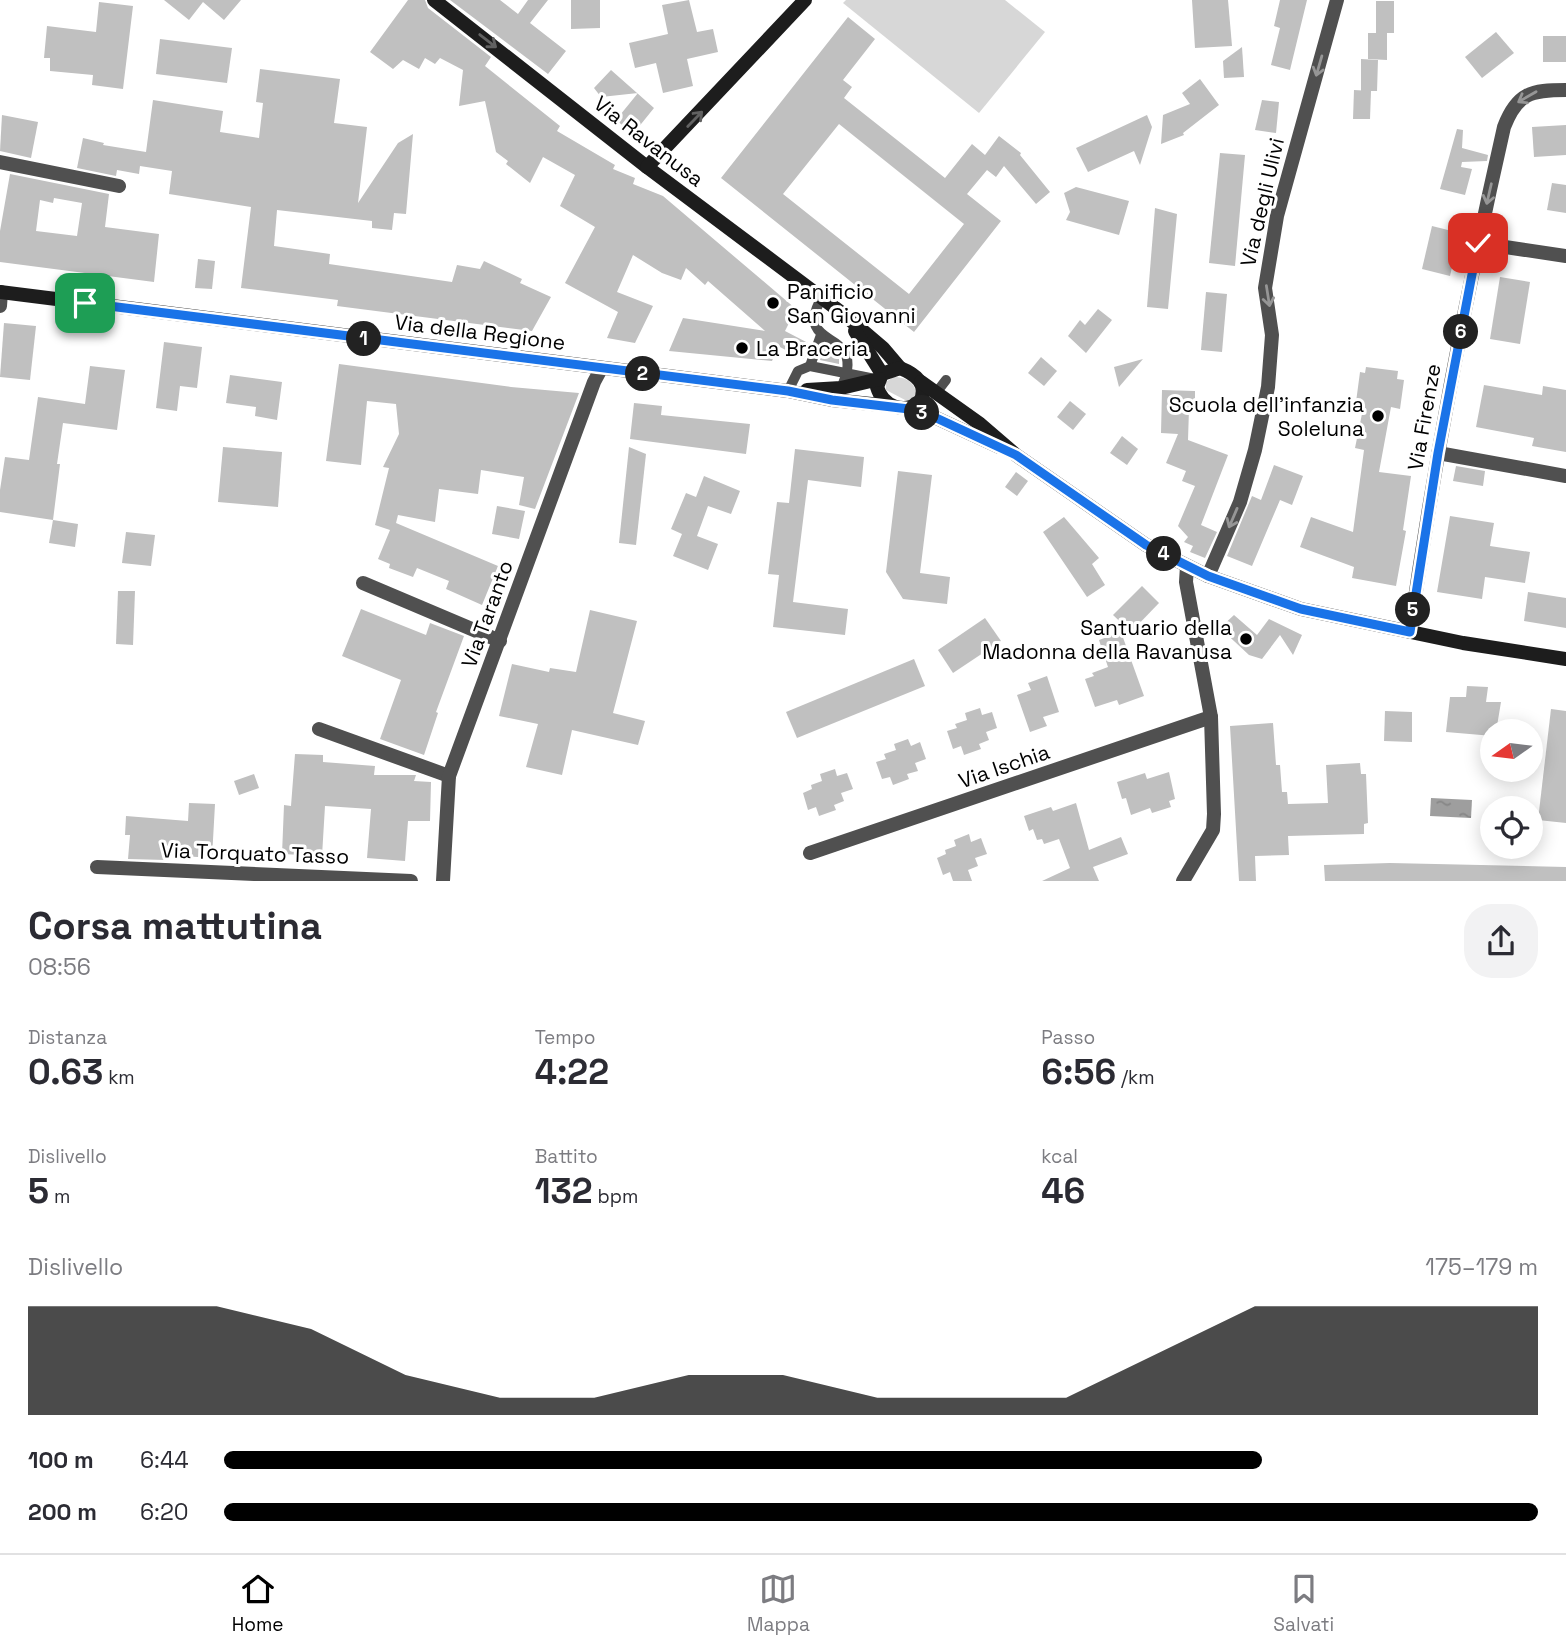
<!DOCTYPE html>
<html lang="it">
<head>
<meta charset="utf-8">
<style>
	:root { --surface:#fff; --page:#f2f2f3; --text:#2b2b33; --muted:#7c7c81; --line:#e1e1e2; --accent:#000 }
	body { margin:0; font-family:"Space Grotesk",sans-serif; background:var(--page); color:var(--text); height:100vh; display:flex; flex-direction:column; font-size:26px; white-space:nowrap }
	* { box-sizing:border-box; margin:0 }
	p { font-size:23px; color:var(--muted) }
	.icon { flex:none; width:38px; height:38px; fill:none; stroke:currentColor; stroke-width:2; stroke-linecap:round; stroke-linejoin:round }
	.map { position:relative; height:881px; overflow:hidden }
	.details { display:flex; flex-direction:column; background:var(--surface); flex:1 }
	.details>* { flex:none }
	.needle { width:46px; rotate:256deg }
	.buttons { position:absolute; left:1480px; top:719px; display:grid; gap:14px }
	.buttons a { display:grid; place-items:center; width:63px; height:63px; border-radius:50%; background:var(--surface); box-shadow:0 4px 18px #0003; font-size:35px }
	.pin { position:absolute; display:grid; place-items:center; width:60px; height:60px; color:#fff; margin:-30px; border-radius:14px; box-shadow:0 4px 10px #0006 }
	.km { position:absolute; width:35px; height:35px; margin:-18px; border-radius:50%; background:#222; color:#fff; font-size:19px; line-height:35px; text-align:center }
	.round { display:grid; place-items:center; flex:none; width:74px; height:74px; border-radius:28px; background:var(--page) }
	.overview { display:flex; align-items:center; justify-content:space-between; height:119px; padding:0 28px }
	h1 { font-size:38px; font-weight:800; line-height:52px }
	.stats { display:grid; grid-template-columns:repeat(3,1fr); gap:10px; height:119px; padding:7px 28px }
	.stats div { display:grid; align-content:center }
	.stats b { font-size:35px; font-weight:800 }
	.stats small { font-size:19px; font-weight:400 }
	.stats p { font-size:19px }
	.chart { height:196px; padding:14px 28px }
	.chart p { display:flex; justify-content:space-between }
	.chart svg { width:100%; height:126px; margin-top:7px; fill:var(--accent); opacity:.7 }
	ul { padding:0 28px; list-style:none; font-size:23px }
	li { display:grid; grid-template-columns:112px 84px 1fr; align-items:center; height:52px }
	li i { height:18px; border-radius:9px; background:var(--accent) }
	.dock { display:flex; justify-content:space-around; align-items:center; height:98px; border-top:2px solid var(--line); background:var(--surface); font-size:19px; color:var(--muted) }
	.dock a { display:grid; justify-items:center; gap:4px }
	.dock .selected { color:var(--accent) }
	.map>svg:first-child { display:block }
</style>
</head>
<body>
<div class="map">
<svg width="1566" height="881" viewBox="0 0 1566 881">
	<defs>
		<pattern id="water-ripples" width="26" height="14" patternUnits="userSpaceOnUse" patternTransform="scale(1.75)"><rect width="26" height="14" fill="#9e9e9e"/><path d="M2 4q2-2 4 0t4 0M15 11q2-2 4 0t4 0" fill="none" stroke="#868686"/></pattern>
	</defs>
	<rect width="100%" height="100%" fill="#fff"/>
	<g fill="#d7d7d7">
		<polygon points="846,0 1005,0 1045,32 979,113 843,3"/>
		<path d="M 893,377 C 908,377 917,384 916,398 L 907,401 L 886,390 L 886,382 Z"/>
	</g>
	<polygon fill="url(#water-ripples)" points="1431,798 1472,800 1471,818 1430,816"/>
	<g fill="#c0c0c0" fill-rule="evenodd">
		<polygon points="164,0 241,0 224,20 203,2 189,20"/>
		<polygon points="408,0 425,0 428,8 491,57 485,66 560,126 557,131 615,165 613,169 635,178 633,184 663,196 796,309 785,331 810,344 805,357 803,359 778,346 772,361 669,351 683,318 765,331 708,281 705,285 686,268 681,280 662,273 633,255 617,292 653,306 635,343 607,338 618,312 565,283 595,227 560,206 575,175 543,157 530,183 506,164 508,161 496,152 485,101 459,106 463,70 440,58 435,64 425,58 419,69 403,60 393,69 370,52"/>
		<polygon points="450,0 500,0 518,14 528,0 548,0 530,23 566,51 548,74"/>
		<polygon points="571,0 600,0 600,28 571,29"/>
		<polygon points="689,0 697,32 713,29 718,52 687,59 693,86 663,93 656,63 635,68 629,43 668,34 662,5"/>
		<polygon points="1192,0 1228,0 1232,46 1195,48"/>
		<polygon points="1280,0 1307,0 1290,70 1271,65 1280,28 1274,26"/>
		<polygon points="1376,1 1394,1 1394,33 1387,33 1387,60 1368,59 1368,33 1376,33"/>
		<polygon points="99,2 133,6 123,89 92,85 93,75 50,71 50,58 44,58 47,26 96,32"/>
		<path d="M 848,17 L 875,39 L 843,80 L 852,87 L 844,98 L 945,178 L 972,144 L 985,155 L 999,136 L 1021,153 L 1020,155 L 1050,192 L 1036,204 L 1004,166 L 996,177 L 987,170 L 967,194 L 1001,221 L 914,332 L 721,178 ZM 839,124 L 964,224 L 909,294 L 783,194 Z"/>
		<polygon points="1496,32 1514,53 1482,78 1465,57"/>
		<rect x="1543" y="36" width="23" height="26"/>
		<polygon points="160,39 232,48 227,83 156,74"/>
		<polygon points="1242,47 1244,77 1224,78 1223,61"/>
		<polygon points="1361,59 1378,60 1377,91 1361,91"/>
		<polygon points="260,69 340,79 334,123 367,127 358,203 398,143 413,134 406,214 394,213 392,230 372,228 372,221 277,210 274,246 330,254 329,264 452,282 457,265 480,269 484,261 522,279 520,283 551,297 532,331 337,306 338,300 241,288 251,207 169,194 172,171 140,166 139,174 117,170 116,176 77,168 83,138 104,143 103,145 146,152 153,100 223,111 220,132 259,138 263,103 256,102"/>
		<polygon points="611,70 654,108 633,134 616,120 638,93 601,97 594,88"/>
		<polygon points="1200,79 1219,105 1183,133 1184,135 1161,144 1163,115 1190,104 1182,93"/>
		<polygon points="1354,90 1371,91 1370,119 1353,119"/>
		<polygon points="1262,100 1279,102 1276,133 1255,130"/>
		<polygon points="2,115 38,122 31,158 0,151"/>
		<polygon points="1147,115 1152,127 1140,165 1134,151 1088,172 1076,148"/>
		<polygon points="1566,125 1566,155 1534,157 1532,127"/>
		<polygon points="1457,129 1463,130 1462,148 1488,155 1487,161 1462,162 1461,167 1472,169 1465,195 1440,189"/>
		<polygon points="1220,153 1245,155 1235,266 1209,263"/>
		<path d="M 10,174 L 109,194 L 105,227 L 159,234 L 154,282 L 0,262 L 0,231 ZM 54,198 L 82,203 L 77,236 L 36,231 L 40,200 L 53,203 Z"/>
		<polygon points="1552,183 1566,185 1566,213 1547,210"/>
		<polygon points="1076,187 1129,201 1119,235 1066,220 1070,212 1064,193"/>
		<polygon points="1155,208 1177,214 1168,309 1147,307"/>
		<polygon points="1432,226 1460,233 1450,276 1422,269"/>
		<polygon points="198,259 215,261 212,289 195,288"/>
		<polygon points="1500,277 1530,282 1520,344 1490,339"/>
		<polygon points="1206,292 1227,294 1222,352 1201,350"/>
		<polygon points="1098,309 1112,320 1086,353 1068,336 1080,320 1085,325"/>
		<polygon points="4,323 36,326 30,380 0,377"/>
		<polygon points="164,342 202,347 197,388 180,386 177,411 156,408"/>
		<polygon points="825,345 834,352 839,358 839,364 820,360"/>
		<polygon points="1041,357 1057,371 1044,386 1028,373"/>
		<polygon points="1143,359 1119,387 1114,367"/>
		<polygon points="339,364 511,387 579,393 535,509 519,505 524,477 481,470 478,494 439,489 435,522 398,515 396,523 498,566 482,605 446,589 449,581 417,568 413,577 389,568 390,564 378,559 390,530 375,525 389,468 383,467 399,434 396,404 367,401 361,465 326,461"/>
		<polygon points="90,366 125,370 117,430 63,423 57,464 60,464 53,520 0,512 0,490 5,457 29,460 38,397 85,404"/>
		<polygon points="1366,367 1398,371 1397,379 1404,380 1400,409 1391,407 1379,472 1411,476 1403,530 1406,531 1396,586 1352,578 1354,567 1300,547 1311,517 1353,532 1364,450 1355,448 1364,404 1356,402 1360,372 1365,373"/>
		<polygon points="230,375 282,382 277,420 255,416 256,407 226,403"/>
		<polygon points="1484,385 1542,395 1543,386 1566,390 1566,452 1532,446 1534,438 1476,427"/>
		<polygon points="1162,390 1195,391 1195,410 1189,409 1188,440 1228,455 1201,525 1217,532 1205,558 1190,552 1193,546 1184,542 1188,537 1178,526 1195,486 1182,481 1186,471 1166,463 1178,434 1161,433"/>
		<polygon points="1070,401 1086,414 1073,430 1057,417"/>
		<polygon points="634,403 662,406 661,415 750,424 746,454 630,439"/>
		<polygon points="1122,436 1138,449 1127,465 1110,453"/>
		<polygon points="223,447 282,452 278,507 218,502"/>
		<polygon points="629,447 646,454 636,545 619,543"/>
		<polygon points="795,449 864,457 861,487 808,480 793,602 848,609 845,635 773,627 779,575 768,574 777,502 789,503"/>
		<polygon points="1274,465 1303,476 1292,505 1280,500 1252,566 1227,556 1252,496 1261,500"/>
		<polygon points="1456,466 1485,471 1483,486 1453,481"/>
		<polygon points="898,471 932,475 920,573 950,577 947,604 903,599 886,572"/>
		<polygon points="1016,472 1028,481 1017,496 1005,487"/>
		<polygon points="704,476 740,491 731,514 708,506 697,536 718,544 708,570 673,556 682,534 671,529 686,493 696,497"/>
		<polygon points="497,506 525,511 519,539 492,534"/>
		<polygon points="1450,516 1494,523 1490,546 1530,552 1525,583 1485,577 1482,599 1437,592"/>
		<polygon points="1064,517 1099,558 1092,564 1105,585 1087,597 1043,532"/>
		<polygon points="53,520 78,524 75,547 49,543"/>
		<polygon points="126,532 155,535 151,566 122,563"/>
		<polygon points="1142,586 1159,603 1131,632 1113,615"/>
		<polygon points="118,591 135,591 133,645 116,644"/>
		<polygon points="1528,592 1566,598 1566,628 1524,621"/>
		<polygon points="361,609 426,635 430,623 464,636 436,712 438,713 424,755 380,739 401,680 342,656"/>
		<polygon points="590,610 637,621 613,713 645,721 638,745 572,730 562,775 526,767 538,724 499,716 512,664 549,672 550,668 576,672"/>
		<polygon points="1234,615 1257,635 1269,619 1302,635 1293,655 1280,635 1262,659 1249,655 1220,628"/>
		<polygon points="985,618 1001,641 953,673 938,650"/>
		<polygon points="1121,632 1144,696 1119,705 1117,700 1095,707 1085,679 1094,676 1092,673 1108,667 1099,640"/>
		<polygon points="914,659 925,686 797,738 786,712"/>
		<polygon points="1047,676 1059,712 1043,717 1047,726 1030,732 1017,695 1031,690 1028,683"/>
		<polygon points="1467,686 1488,687 1486,702 1501,702 1496,732 1493,732 1493,736 1446,732 1450,697 1466,697"/>
		<polygon points="980,708 982,715 992,712 997,728 986,732 989,740 979,744 981,749 964,755 961,746 953,749 947,731 957,728 955,724 967,720 965,713"/>
		<polygon points="1551,709 1566,711 1566,823 1538,820"/>
		<polygon points="1385,711 1412,712 1412,742 1384,741"/>
		<polygon points="1273,723 1276,765 1280,765 1282,792 1287,792 1288,804 1328,803 1326,765 1360,763 1361,774 1366,774 1368,823 1364,824 1364,834 1288,836 1289,855 1255,856 1256,881 1239,881 1230,726"/>
		<polygon points="908,739 911,746 920,742 926,759 915,763 918,771 907,774 909,779 893,785 890,777 882,779 876,762 886,759 884,754 896,750 894,744"/>
		<polygon points="295,754 323,755 323,762 375,766 374,775 416,775 414,781 431,782 430,821 408,821 405,861 367,858 371,809 325,806 322,856 282,854 284,805 291,806"/>
		<polygon points="835,769 837,776 847,773 853,789 841,793 844,801 834,805 836,810 819,816 816,807 808,810 803,793 812,789 811,785 822,781 820,774"/>
		<polygon points="1169,772 1175,799 1169,801 1171,807 1152,813 1150,808 1131,815 1126,798 1122,799 1117,782 1145,773 1147,779"/>
		<polygon points="254,774 259,788 239,795 234,781"/>
		<polygon points="189,803 215,804 212,858 168,855 165,856 165,860 128,859 130,835 125,835 126,816 188,821"/>
		<polygon points="1076,803 1089,850 1121,837 1128,854 1093,867 1099,881 1042,881 1070,868 1059,839 1044,844 1042,839 1037,840 1033,829 1029,831 1024,816 1051,807 1053,811"/>
		<polygon points="969,834 971,842 981,838 987,854 975,858 978,866 968,870 972,881 953,881 950,872 943,875 937,858 946,854 945,850 956,846 954,840"/>
		<polygon points="1390,863 1566,867 1566,881 1325,881 1324,865"/>
	</g>
	<g fill="none" stroke-linecap="round" stroke-linejoin="round">
		<g stroke="#505050" stroke-width="10">
			<path d="M 821,299 C 792,352 870,326 841,388"/>
			<polyline points="810,366 821,335"/>
			<polyline points="788,391 798,371 810,366 870,378"/>
			<polyline points="936,393 946,380"/>
		</g>
		<g stroke="#505050" stroke-width="14">
			<polyline points="0,162 119,186"/>
			<polyline points="1478,243 1566,256"/>
			<polyline points="0,306 1,292"/>
			<polyline points="1438,453 1566,476"/>
			<polyline points="1208,576 1240,502 1255,450 1268,387 1272,335 1265,288 1277,216 1337,0"/>
			<polyline points="363,583 500,641"/>
			<path d="M 1410,632 C 1434,463 1466,294 1504,127 C 1517,93 1531,90 1566,90"/>
			<polyline points="319,729 449,776"/>
			<polyline points="810,853 1211,717"/>
			<polyline points="97,867 411,881"/>
			<polyline points="443,881 449,776 594,382 601,369"/>
			<polyline points="1183,881 1213,830 1214,814 1211,717 1186,582 1187,566"/>
		</g>
		<g stroke="#1d1d1d" stroke-width="14">
			<polyline points="434,0 647,167 842,313 883,348 900,368"/>
			<polyline points="647,167 805,0"/>
			<polyline points="0,292 788,391 832,400 891,406"/>
			<polyline points="855,331 882,374"/>
			<path d="M 900,368 C 915,374 929,384 920,402 C 904,414 883,407 877,387 L 882,374 Z"/>
			<polyline points="921,382 980,424 1016,455 1146,545 1208,576 1301,609 1463,643 1566,659"/>
			<polyline points="807,390 841,388 879,379"/>
			<polyline points="909,409 932,416 999,447"/>
		</g>
	</g>
	<defs><path id="oneway-shaft" d="M-6 0H5M1.5-3L5.5 0L1.5 3" fill="none" stroke-width="1.6" stroke-linecap="round" stroke-linejoin="round" transform="scale(1.75)"/></defs>
	<g stroke="#616161">
		<use href="#oneway-shaft" transform="translate(488 41) rotate(38)"/>
		<use href="#oneway-shaft" transform="translate(695 119) rotate(-46)"/>
	</g>
	<g stroke="#969696">
		<use href="#oneway-shaft" transform="translate(1319 66) rotate(106)"/>
		<use href="#oneway-shaft" transform="translate(1527 97) rotate(150)"/>
		<use href="#oneway-shaft" transform="translate(1489 194) rotate(103)"/>
		<use href="#oneway-shaft" transform="translate(1268 296) rotate(81)"/>
		<use href="#oneway-shaft" transform="translate(1233 518) rotate(113)"/>
	</g>
	<g fill="none" stroke-linecap="round" stroke-linejoin="round">
		<g stroke="#fff" stroke-width="14">
			<polyline id="route" points="85,303 788,391 832,400 909,409 932,416 1016,455 1146,545 1208,576 1301,609 1410,632 1438,453 1478,243"/>
		</g>
		<use href="#route" stroke="#1a73e8" stroke-width="9"/>
	</g>
	<g fill="#000" stroke="#fff" stroke-width="2.5">
		<circle cx="773" cy="303" r="7"/>
		<circle cx="742" cy="348" r="7"/>
		<circle cx="1378" cy="416" r="7"/>
		<circle cx="1246" cy="639" r="7"/>
	</g>
	<g text-anchor="middle" dominant-baseline="central" stroke-width="6" stroke-linejoin="round" paint-order="stroke">
		<g font-size="21" fill="#000" stroke="#fff">
			<text transform="translate(649 141) rotate(38)">Via Ravanusa</text>
			<text transform="translate(1262 202) rotate(-77)">Via degli Ulivi</text>
			<text transform="translate(480 332) rotate(7)">Via della Regione</text>
			<text transform="translate(1424 417) rotate(-80)">Via Firenze</text>
			<text transform="translate(487 614) rotate(-70)">Via Taranto</text>
			<text transform="translate(1004 766) rotate(-19)">Via Ischia</text>
			<text transform="translate(255 853) rotate(2)">Via Torquato Tasso</text>
		</g>
		<g font-size="21" fill="#000" stroke="#fff" text-anchor="start">
			<text x="787" y="291">Panificio<tspan x="787" dy="24">San Giovanni</tspan></text>
			<text x="756" y="348">La Braceria</text>
			<text x="1364" y="404" text-anchor="end">Scuola dell'infanzia<tspan x="1364" dy="24">Soleluna</tspan></text>
			<text x="1232" y="627" text-anchor="end">Santuario della<tspan x="1232" dy="24">Madonna della Ravanusa</tspan></text>
		</g>
	</g>
</svg>
<div class="buttons">
<a><svg class="needle" viewBox="-14 -14 28 28"><path d="M0-13l5 13h-10z" fill="#e53935"/><path d="M0 13l5-13h-10z" fill="#7c7c81"/></svg></a>
<a><svg class="icon" aria-label="locate" viewBox="0 0 24 24"><circle cx="12" cy="12" r="6"/><path d="M12 2v4M12 18v4M2 12h4M18 12h4"/></svg></a>
</div>
<div class="pin" style="left:85px;top:303px;background:#1e9e55"><svg class="icon" aria-label="arrive" viewBox="0 0 24 24"><path d="M6 21V4h12l-3 4 3 4H6"/></svg></div>
<div class="pin" style="left:1478px;top:243px;background:#d93025"><svg class="icon" aria-label="check" viewBox="0 0 24 24"><path d="M5 12l5 5 9-10"/></svg></div>
<b class="km" style="left:364px;top:339px">1</b>
<b class="km" style="left:643px;top:374px">2</b>
<b class="km" style="left:922px;top:413px">3</b>
<b class="km" style="left:1164px;top:554px">4</b>
<b class="km" style="left:1413px;top:610px">5</b>
<b class="km" style="left:1461px;top:332px">6</b>
</div>
<section class="details">
<div class="overview"><div><h1>Corsa mattutina</h1><p>08:56</p></div><a class="round"><svg class="icon" aria-label="share" viewBox="0 0 24 24"><path d="M12 15V3M7 8l5-5 5 5M5 13v7h14v-7"/></svg></a></div>
<div class="stats">
<div><p>Distanza</p><b>0.63<small> km</small></b></div>
<div><p>Tempo</p><b>4:22</b></div>
<div><p>Passo</p><b>6:56<small> /km</small></b></div>
</div>
<div class="stats">
<div><p>Dislivello</p><b>5<small> m</small></b></div>
<div><p>Battito</p><b>132<small> bpm</small></b></div>
<div><p>kcal</p><b>46</b></div>
</div>
<div class="chart"><p><span>Dislivello</span>175–179 m</p>
<svg viewBox="0 0 160 44" preserveAspectRatio="none"><path d="M0 44V6L10 6L20 6L30 14L40 30L50 38L60 38L70 30L80 30L90 38L100 38L110 38L120 22L130 6L140 6L150 6L160 6V44z"/></svg>
</div>
<ul>
<li><b>100 m</b>6:44<i style="width:79%"></i></li>
<li><b>200 m</b>6:20<i style="width:100%"></i></li>
</ul>
</section>
<nav class="dock">
<a class="selected"><svg class="icon" aria-label="home" viewBox="0 0 24 24"><path d="M3 11l9-7 9 7M6 9v11h12V9"/></svg>Home</a>
<a><svg class="icon" aria-label="map" viewBox="0 0 24 24"><path d="M3 6l6-2 6 2 6-2v14l-6 2-6-2-6 2zM9 4v14M15 6v14"/></svg>Mappa</a>
<a><svg class="icon" aria-label="saved" viewBox="0 0 24 24"><path d="M7 4h10v16l-5-4-5 4z"/></svg>Salvati</a>
</nav>
</body>
</html>
